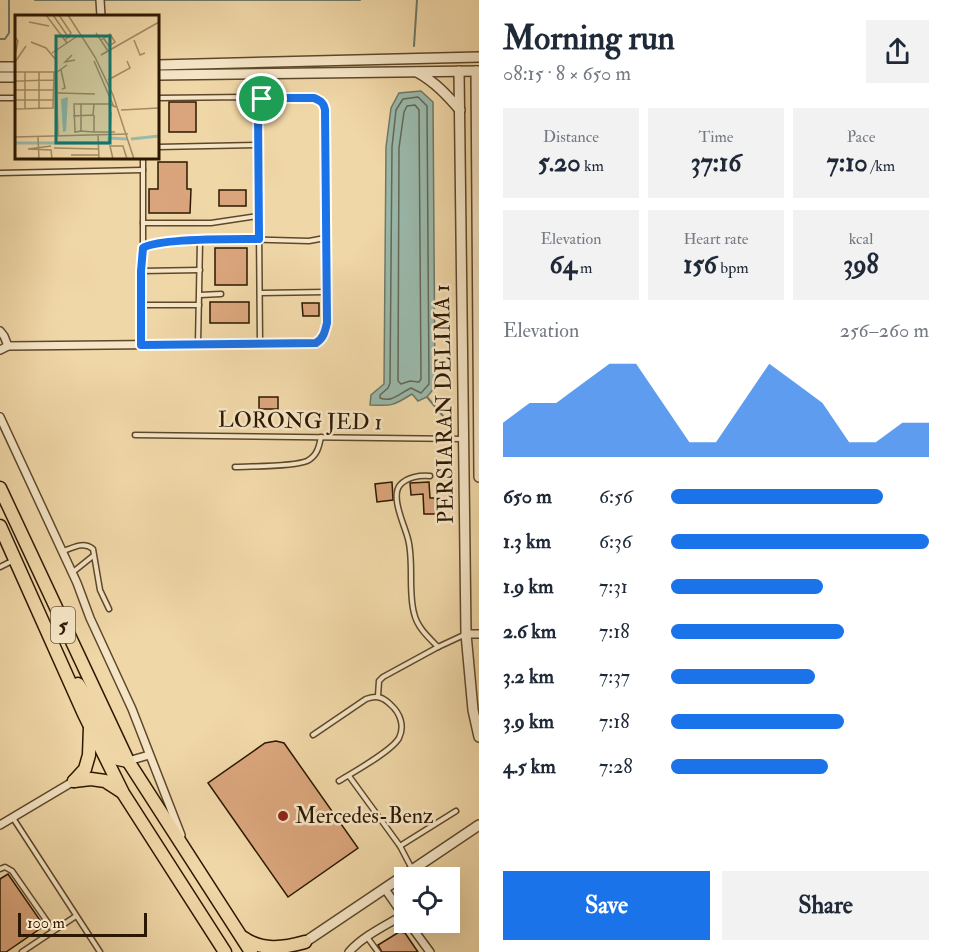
<!DOCTYPE html>
<html lang="en">
<head>
<meta charset="utf-8">
<style>
	:root { --surface:#fff; --page:#f2f2f3; --text:#1f2937; --muted:#747a83; --accent:#1a73e8 }
	body { margin:0; font-family:"IM FELL Double Pica",serif; background:var(--page); color:var(--text); height:100vh; display:flex; flex-direction:column; font-size:22px; white-space:nowrap }
	* { box-sizing:border-box; margin:0 }
	p { font-size:20px; color:var(--muted) }
	.icon { flex:none; width:33px; height:33px; fill:none; stroke:currentColor; stroke-width:2; stroke-linecap:round; stroke-linejoin:round }
	.map { position:relative; flex:1; overflow:hidden }
	.sheet { display:flex; flex-direction:column; background:var(--surface); width:474px }
	.sheet>* { flex:none }
	.buttons { position:absolute; left:394px; top:867px; display:grid; gap:12px }
	.buttons a { display:grid; place-items:center; width:66px; height:66px; border-radius:0px; background:var(--surface); box-shadow:0 6px 24px #0002; font-size:30px }
	.scale { position:absolute; left:18px; bottom:15px; width:129px; box-sizing:border-box; padding-left:6px; border:3px solid #2c1800; border-top:0; font-size:16px; line-height:21px; white-space:nowrap; color:#2c1800; -webkit-text-stroke:4px #f5e5c6; paint-order:stroke }
	.pin { position:absolute; display:grid; place-items:center; width:51px; height:51px; color:#fff; margin:-26px; border:3px solid #fff; border-radius:50%; box-shadow:0 2px 6px #0007 }
	.round { display:grid; place-items:center; flex:none; width:63px; height:63px; border-radius:0px; background:var(--page) }
	.headline { display:flex; align-items:center; justify-content:space-between; height:102px; padding:0 24px }
	h1 { font-size:33px; font-weight:800; line-height:45px }
	.metrics { display:grid; grid-template-columns:repeat(3,1fr); gap:9px; height:102px; padding:6px 24px }
	.metrics div { display:grid; align-content:center; border-radius:0px; background:var(--page); text-align:center }
	.metrics b { font-size:26px; font-weight:800 }
	.metrics small { font-size:16px; font-weight:400 }
	.metrics p { font-size:16px }
	.chart { height:168px; padding:12px 24px }
	.chart p { display:flex; justify-content:space-between }
	.chart svg { width:100%; height:108px; margin-top:6px; fill:var(--accent); opacity:.7 }
	.primary-button { display:flex; gap:12px; margin-top:auto; padding:12px 24px }
	.primary-button a { flex:1; height:69px; border-radius:0px; background:var(--accent); color:#fff; font-size:24px; font-weight:800; line-height:69px; text-align:center }
	.primary-button a+a { background:var(--page); color:var(--text) }
	ul { padding:0 24px; list-style:none; font-size:20px }
	li { display:grid; grid-template-columns:96px 72px 1fr; align-items:center; height:45px }
	li i { height:15px; border-radius:8px; background:var(--accent) }
	main { display:flex; flex:1; min-height:0 }
	.map>svg:first-child { display:block }
</style>
</head>
<body>
<main>
<div class="map">
<svg width="479" height="952" viewBox="0 0 479 952">
	<rect width="100%" height="100%" fill="#f0d7a7"/>
	<filter id="stains"><feTurbulence type="fractalNoise" baseFrequency=".00333" numOctaves="4"/><feColorMatrix values="0 0 0 0 .2 0 0 0 0 .09 0 0 0 0 .02 0 0 0 .5 -.17"/></filter>
	<radialGradient id="worn" r=".72"><stop offset=".6" stop-color="#630" stop-opacity="0"/><stop offset="1" stop-color="#630" stop-opacity=".3"/></radialGradient>
	<path fill="#9ab9ab" stroke="#6e7967" stroke-width="1.5" d="M 421,91 L 433,102 L 435,387 L 427,397 L 418,401 L 412,394 C 393,406 392,406 370,405 L 371,395 L 384,384 L 386,147 L 391,108 L 399,93 Z"/>
	<g fill="none" stroke-linecap="round" stroke-linejoin="round">
		<g stroke="#636856" stroke-width="1.5">
			<path d="M 418,97 L 427,106 L 429,384 L 421,393 L 411,388 C 400,393 392,403 380,398 L 380,395 L 388,388 L 390,383 L 392,147 L 396,110 L 403,99 Z"/>
			<polygon points="415,105 419,110 421,379 419,382 410,381 401,384 398,381 399,148 404,112 407,106"/>
		</g>
		<g stroke="#6e7967" stroke-width="2">
			<polyline points="35,0 360,0"/>
			<polyline points="0,39 5,39 9,33 9,0"/>
			<polyline points="414,46 417,0"/>
			<polyline points="427,397 443,416"/>
		</g>
	</g>
	<g fill="#daa57c" stroke="#2c1800" stroke-width="1.5">
		<rect x="169" y="102" width="27" height="30"/>
		<polygon points="158,162 187,162 187,189 191,189 190,213 149,213 149,189 158,189"/>
		<rect x="219" y="190" width="27" height="16"/>
		<rect x="215" y="248" width="32" height="37"/>
		<rect x="210" y="302" width="39" height="21"/>
		<polygon points="302,303 319,303 319,316 303,316"/>
		<rect x="259" y="397" width="19" height="12"/>
		<polygon points="392,482 393,500 377,502 375,484"/>
		<polygon points="429,482 430,498 440,498 440,514 424,514 423,494 411,495 410,483"/>
		<polygon points="276,741 284,743 358,848 288,897 208,783 265,743"/>
		<polygon points="8,874 44,926 6,952 0,952 0,879"/>
		<polygon points="399,932 405,933 418,952 382,952 378,945"/>
	</g>
	<g fill="none" stroke-linecap="round" stroke-linejoin="round">
		<g stroke="#5d482a" stroke-width="7">
			<g id="service">
				<polyline points="0,98 16,98"/>
				<polyline points="158,98 245,97 262,99"/>
				<polyline points="158,147 257,145"/>
				<polyline points="143,158 143,247"/>
				<polyline points="0,173 143,170"/>
				<polyline points="143,223 211,223 258,216"/>
				<polyline points="141,271 200,270"/>
				<polyline points="260,293 326,292"/>
				<polyline points="200,295 221,294"/>
				<polyline points="141,305 199,305"/>
				<path d="M 260,343 L 258,111 C 258,103 259,100 267,98 L 314,98 C 321,100 324,103 325,110 L 327,323 C 325,331 324,338 316,343"/>
				<polyline points="198,344 200,241"/>
				<polyline points="141,345 142,252 143,248 148,244 236,239 309,241 325,238"/>
				<polyline points="135,435 463,439"/>
				<path d="M 235,467 C 252,466 293,467 307,461 C 317,456 319,447 321,437"/>
				<path d="M 430,476 C 420,475 407,477 400,485 C 390,497 405,526 408,539 C 414,561 408,591 414,613 C 417,627 428,637 438,647"/>
				<path d="M 63,551 C 73,548 83,541 93,549 L 100,590 L 109,609"/>
				<polyline points="0,567 12,561"/>
				<polyline points="73,572 93,556"/>
				<polyline points="378,696 379,681 383,677 438,647 466,634"/>
				<path d="M 313,735 L 366,699 C 377,695 383,697 391,705 C 400,713 405,726 399,738 C 392,751 352,773 339,781"/>
				<polyline points="349,776 400,846 412,869"/>
				<polyline points="13,818 100,952"/>
				<polyline points="400,846 456,811"/>
				<polyline points="0,869 5,867 12,871 53,930"/>
				<polyline points="367,937 378,952"/>
				<polyline points="22,952 76,916"/>
			</g>
		</g>
		<g stroke="#5d482a" stroke-width="10">
			<g id="minor">
				<polyline points="100,0 101,16"/>
				<polyline points="0,331 4,336 8,346"/>
				<polyline points="0,350 8,346 316,343"/>
				<polyline points="0,417 77,583 90,618 132,709 181,835"/>
				<polyline points="466,634 479,634"/>
				<polyline points="128,761 149,755"/>
				<polyline points="0,825 74,781"/>
				<polyline points="385,889 405,918"/>
				<polyline points="408,922 430,952"/>
				<path d="M 349,952 C 363,936 385,926 403,915"/>
			</g>
		</g>
		<g stroke="#5d482a" stroke-width="12">
			<g id="tertiary">
				<polyline points="158,65 479,57"/>
				<polyline points="0,67 16,67"/>
				<polyline points="459,71 466,634 473,710 479,737"/>
				<polyline points="476,71 479,477"/>
				<path d="M 417,72 C 435,82 447,95 460,110"/>
				<polyline points="158,75 479,71"/>
				<polyline points="0,77 16,77"/>
				<polyline points="305,942 479,825"/>
			</g>
		</g>
		<g stroke="#2c1800" stroke-width="15">
			<g id="trunk">
				<polyline points="0,488 128,761 251,952"/>
				<polyline points="0,526 84,714 123,793 225,952"/>
				<polyline points="78,684 89,702 112,753 118,759 128,761"/>
				<polyline points="74,781 85,769 89,755 90,727"/>
				<polyline points="74,781 91,779 105,781 122,792"/>
				<path d="M 244,938 C 262,951 284,948 305,942"/>
			</g>
		</g>
		<use href="#service" stroke="#f5e5c6" stroke-width="4"/>
		<use href="#minor" stroke="#f5e5c6" stroke-width="7"/>
		<use href="#tertiary" stroke="#f5e5c6" stroke-width="9"/>
		<use href="#trunk" stroke="#f0d7a7" stroke-width="12"/>
	</g>
	<g fill="none" stroke-linecap="round" stroke-linejoin="round">
		<g stroke="#fff" stroke-width="12">
			<path id="route" d="M 267,98 L 314,98 C 321,101 324,103 325,110 L 327,323 C 325,331 324,338 316,343 L 141,345 L 141,271 L 143,248 C 157,238 237,239 259,239 L 258,111 C 258,103 259,100 267,98 Z"/>
		</g>
		<use href="#route" stroke="#1a73e8" stroke-width="8"/>
	</g>
	<circle fill="#8f2418" stroke="#f5e5c6" stroke-width="2" cx="283" cy="816" r="6"/>
	<g text-anchor="middle" dominant-baseline="central" stroke-width="5" stroke-linejoin="round" paint-order="stroke">
		<rect fill="#f5e5c6" stroke="#68563b" stroke-width="1.5" x="51" y="607" width="24" height="36" rx="4.5"/>
		<g font-size="21" font-weight="bold" fill="#2c1800">
			<text x="63" y="625">5</text>
		</g>
		<g font-size="22" fill="#2c1800" stroke="#f5e5c6">
			<text transform="translate(444 404) rotate(-91)">PERSIARAN DELIMA 1</text>
			<text transform="translate(300 421) rotate(1)">LORONG JED 1</text>
		</g>
		<g font-size="22" fill="#2c1800" stroke="#f5e5c6" text-anchor="start">
			<text x="295" y="816">Mercedes-Benz</text>
		</g>
	</g>
	<g transform="translate(15 15)">
		<rect width="144" height="144" fill="#f0d7a7"/>
		<path d="M 53,82 L 51,116 L 48,117 L 46,84 Z" fill="#9ab9ab"/>
		<path fill="none" stroke="#9ab9ab" stroke-width="3" d="M 116,124 L 144,121M 0,128 L 94,128 L 94,123 L 112,124"/>
		<path fill="none" stroke="#a28b64" stroke-width="1.5" d="M 31,0 L 52,28M 38,0 L 54,23M 44,0 L 56,18 L 50,25M 53,0 L 80,42 L 98,80 L 119,144M 14,7 L 34,11M 81,18 L 93,36M 0,22 L 3,26 L 0,40M 86,25 L 95,19 L 100,27 L 94,31 L 89,24M 119,25 L 125,40 L 130,38M 16,27 L 31,33 L 41,45 L 43,120M 37,38 L 61,22M 57,40 L 50,47 L 60,45M 86,40 L 144,7M 79,46 L 99,92M 0,47 L 11,31M 46,55 L 50,73 L 47,74M 0,57 L 42,57 L 52,50M 10,57 L 10,94M 24,57 L 24,94M 93,65 L 115,53 L 112,46M 0,66 L 39,65M 0,75 L 39,75M 43,78 L 80,79M 0,85 L 39,85M 66,89 L 66,116 L 60,117 L 59,89 L 94,89 L 101,92M 0,94 L 38,93 L 39,57M 106,95 L 144,93M 58,101 L 78,100 L 79,89M 65,116 L 79,117 L 79,100M 79,117 L 100,117M 95,117 L 96,97M 83,119 L 84,144M 0,122 L 113,119M 23,122 L 24,144M 36,131 L 13,134 L 36,135 L 37,144M 39,133 L 84,134M 56,140 L 84,140M 98,144 L 95,131 L 108,131 L 112,144"/>
		<path fill="#0f766e" fill-opacity="0.15" stroke="#0f766e" stroke-width="3" d="M 41,21 L 95,21 L 95,128 L 41,128 Z"/>
		<rect width="144" height="144" fill="none" stroke="#2c1800" stroke-width="3"/>
	</g>
	<rect width="100%" height="100%" filter="url(#stains)"/>
	<rect width="100%" height="100%" fill="url(#worn)"/>
</svg>
<div class="buttons">
<a><svg class="icon" aria-label="locate" viewBox="0 0 24 24"><circle cx="12" cy="12" r="6"/><path d="M12 2v4M12 18v4M2 12h4M18 12h4"/></svg></a>
</div>
<div class="scale">100 m</div>
<div class="pin" style="left:262px;top:99px;background:#1e9e55"><svg class="icon" aria-label="arrive" viewBox="0 0 24 24"><path d="M6 21V4h12l-3 4 3 4H6"/></svg></div>
</div>
<section class="sheet">
<div class="headline"><div><h1>Morning run</h1><p>08:15 · 8 × 650 m</p></div><a class="round"><svg class="icon" aria-label="share" viewBox="0 0 24 24"><path d="M12 15V3M7 8l5-5 5 5M5 13v7h14v-7"/></svg></a></div>
<div class="metrics">
<div><p>Distance</p><b>5.20<small> km</small></b></div>
<div><p>Time</p><b>37:16</b></div>
<div><p>Pace</p><b>7:10<small> /km</small></b></div>
</div>
<div class="metrics">
<div><p>Elevation</p><b>64<small> m</small></b></div>
<div><p>Heart rate</p><b>156<small> bpm</small></b></div>
<div><p>kcal</p><b>398</b></div>
</div>
<div class="chart"><p><span>Elevation</span>256–260 m</p>
<svg viewBox="0 0 160 44" preserveAspectRatio="none"><path d="M0 44V30L10 22L20 22L30 14L40 6L50 6L60 22L70 38L80 38L90 22L100 6L110 14L120 22L130 38L140 38L150 30L160 30V44z"/></svg>
</div>
<ul>
<li><b>650 m</b>6:56<i style="width:82%"></i></li>
<li><b>1.3 km</b>6:36<i style="width:100%"></i></li>
<li><b>1.9 km</b>7:31<i style="width:59%"></i></li>
<li><b>2.6 km</b>7:18<i style="width:67%"></i></li>
<li><b>3.2 km</b>7:37<i style="width:56%"></i></li>
<li><b>3.9 km</b>7:18<i style="width:67%"></i></li>
<li><b>4.5 km</b>7:28<i style="width:61%"></i></li>
</ul>
<div class="primary-button"><a>Save</a><a>Share</a></div>
</section>
</main>
</body>
</html>
